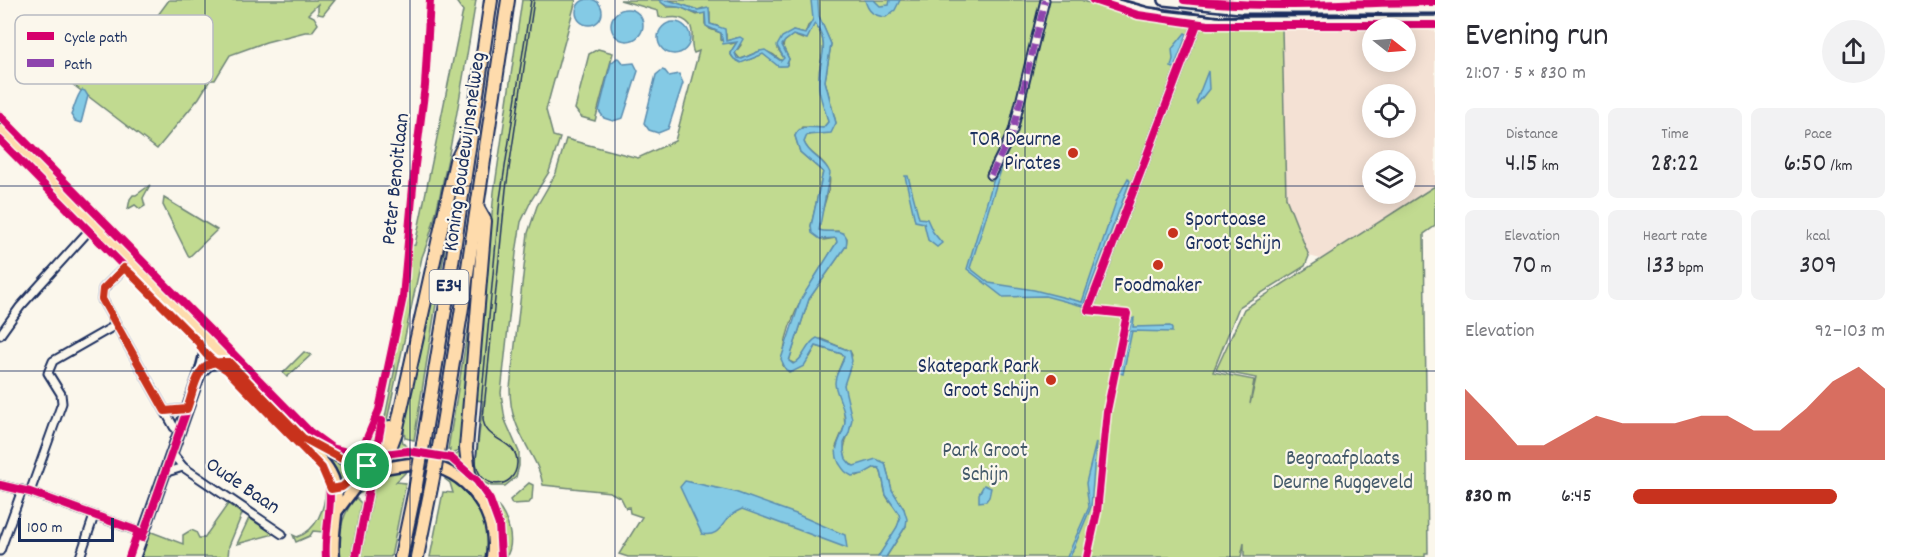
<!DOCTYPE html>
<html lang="en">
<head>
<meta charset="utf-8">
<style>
	:root { --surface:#fff; --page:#f2f2f3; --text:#2b2b33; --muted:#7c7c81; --accent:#c8321e }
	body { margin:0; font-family:Dekko,sans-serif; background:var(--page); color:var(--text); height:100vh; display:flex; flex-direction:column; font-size:22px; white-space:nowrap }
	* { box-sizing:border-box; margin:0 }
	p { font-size:20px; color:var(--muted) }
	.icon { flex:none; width:33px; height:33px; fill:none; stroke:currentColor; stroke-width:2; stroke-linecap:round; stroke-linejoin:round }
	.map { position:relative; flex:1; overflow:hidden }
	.details { display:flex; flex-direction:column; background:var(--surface); width:480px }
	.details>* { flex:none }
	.needle { width:39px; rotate:107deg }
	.buttons { position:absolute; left:1362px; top:18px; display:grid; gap:12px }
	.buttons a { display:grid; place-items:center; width:54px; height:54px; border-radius:50%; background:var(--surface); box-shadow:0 3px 15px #0003; font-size:30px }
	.scale { position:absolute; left:18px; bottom:15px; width:96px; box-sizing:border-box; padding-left:6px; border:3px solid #1b2f5e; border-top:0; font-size:16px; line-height:21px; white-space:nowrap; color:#1b2f5e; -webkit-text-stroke:4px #fbf7ec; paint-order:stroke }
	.pin { position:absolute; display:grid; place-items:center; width:51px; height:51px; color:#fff; margin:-26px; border:3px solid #fff; border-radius:50%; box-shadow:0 2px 6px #0007 }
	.round { display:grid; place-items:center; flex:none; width:63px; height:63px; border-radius:32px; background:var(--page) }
	.headline { display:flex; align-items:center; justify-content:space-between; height:102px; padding:0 30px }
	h1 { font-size:33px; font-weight:600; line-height:45px }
	.figures { display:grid; grid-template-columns:repeat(3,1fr); gap:9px; height:102px; padding:6px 30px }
	.figures div { display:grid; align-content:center; border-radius:9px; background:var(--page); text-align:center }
	.figures b { font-size:26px; font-weight:600 }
	.figures small { font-size:16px; font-weight:400 }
	.figures p { font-size:16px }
	.chart { height:168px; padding:12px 30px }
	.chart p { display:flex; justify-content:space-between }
	.chart svg { width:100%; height:108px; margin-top:6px; fill:var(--accent); opacity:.7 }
	ul { padding:0 30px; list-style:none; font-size:20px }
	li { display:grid; grid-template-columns:96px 72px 1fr; align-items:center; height:45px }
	li i { height:15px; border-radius:8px; background:var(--accent) }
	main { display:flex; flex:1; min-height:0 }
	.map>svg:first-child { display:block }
</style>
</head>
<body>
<main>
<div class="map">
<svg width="1435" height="557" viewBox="0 0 1435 557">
	<rect width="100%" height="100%" fill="#fbf7ec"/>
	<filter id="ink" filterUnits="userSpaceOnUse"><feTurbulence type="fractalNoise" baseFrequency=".0167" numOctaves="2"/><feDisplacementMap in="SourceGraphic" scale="12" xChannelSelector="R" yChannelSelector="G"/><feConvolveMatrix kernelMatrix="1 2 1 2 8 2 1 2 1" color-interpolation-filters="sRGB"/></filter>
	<g filter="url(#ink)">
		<path fill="#f4e1d4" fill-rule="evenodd" d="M 1282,29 L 1372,29 L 1372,62 L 1406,62 L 1406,29 L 1435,29 L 1435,185 L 1375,227 L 1321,259 L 1309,256 L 1286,198 ZM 1372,94 L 1406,94 L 1406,128 L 1372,128 ZM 1372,160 L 1406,160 L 1406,194 L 1372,194 Z"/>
		<g fill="#c1da90" stroke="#6e8477" stroke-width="1.5">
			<polygon points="169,0 335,0 323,15 318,14 318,4 308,14 314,17 318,24 312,32 305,32 266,42 230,55 215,80 210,80 199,98 157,149 67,80 69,73 67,70 43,44 51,37 76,64 81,63 107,43 158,15"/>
			<path d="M 455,0 L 476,0 C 467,56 458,112 446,168 C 439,198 434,228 422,257 L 385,430 L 379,442 L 373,448 L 367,444 L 379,421 L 376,436 L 381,437 L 395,368 L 393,355 L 406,290 L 408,246 L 415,245 L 463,11 Z"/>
			<polygon points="522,0 576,0 546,110 553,136 560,138 549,172 532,199 521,222 516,253 501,393 505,420 519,452 519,466 516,477 505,486 491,486 481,481 475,470 483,401 475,400 494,192"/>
			<path d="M 620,0 L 659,0 L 667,7 L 680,7 L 697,15 L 705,12 L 705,24 L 710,29 L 721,33 L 721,40 L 731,44 L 737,42 L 730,53 C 737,69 751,58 763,54 L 780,66 L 787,65 L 789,59 L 783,47 L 784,42 L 793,35 L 803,39 L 815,23 C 833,51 816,58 819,84 C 820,97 826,109 828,122 L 823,128 L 802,127 L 795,136 L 800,152 L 823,172 L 811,226 L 824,240 L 836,238 L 837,242 C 814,281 782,319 783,366 L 789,372 L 810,357 L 816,346 L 842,354 L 844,357 L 837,374 L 836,387 L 843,402 L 845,425 L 836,447 L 857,476 L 873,468 L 879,468 C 884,476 883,486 886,495 C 889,503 898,508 900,515 C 902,526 883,548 878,557 L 628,557 L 619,554 L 642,517 L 630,513 L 629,507 L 626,508 L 621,498 L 610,492 L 543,485 C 539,461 522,443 515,420 C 511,410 510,399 510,388 L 528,233 L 537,206 L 556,173 L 566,139 L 638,158 L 675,141 L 699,51 L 694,53 C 687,41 701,25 679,18 C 672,16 666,20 659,17 L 658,11 Z"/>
			<path d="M 668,0 L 1081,0 C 1150,27 1210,28 1282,29 L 1286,198 L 1309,256 L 1305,266 L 1239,307 L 1213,372 L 1254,380 L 1250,404 L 1256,378 L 1216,370 L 1244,309 L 1435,186 L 1435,226 L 1424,234 L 1428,553 L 1425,553 L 1425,557 L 1244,557 L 1244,543 L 1241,557 L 886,557 L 906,526 L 904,509 L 892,490 L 885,463 L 854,466 C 834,458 849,441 848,430 C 848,416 844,401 844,387 C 844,377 849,365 852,355 L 850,351 L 821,339 L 795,364 L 789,361 L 809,299 L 846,246 L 847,238 L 838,231 L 825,232 L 819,230 C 818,211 835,188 828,170 C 824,158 808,155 804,142 L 806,136 L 836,123 L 825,81 L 831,44 L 819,17 L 808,26 L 805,34 L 793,31 L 778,49 L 784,58 L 783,61 C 777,59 776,55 770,53 C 759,47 750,57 740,59 L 735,53 L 741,45 L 737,38 L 726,41 L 726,34 L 717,26 L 710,24 L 710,12 L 703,8 L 698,10 Z"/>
			<polygon points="598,49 613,53 595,121 581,117 575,109 589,54"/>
			<polygon points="150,185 143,198 145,206 140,209 135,205 128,209 130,199 133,195 136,195"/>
			<polygon points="164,198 217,230 189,257 163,205"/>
			<polygon points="446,242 414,440 405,438 404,430 402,430 444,244"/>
			<polygon points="476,282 461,450 449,455 450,449 448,449"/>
			<polygon points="304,352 311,355 287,377 283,373"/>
			<path d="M 401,431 L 403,431 C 401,441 402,446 412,449 L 411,457 L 396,459 L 392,455 Z"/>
			<polygon points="462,451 463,467 459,471 448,465 450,456 453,457"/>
			<polygon points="323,455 362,469 341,486 339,486"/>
			<path d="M 408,470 L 396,482 L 406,483 L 391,557 L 361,557 L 373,495 L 363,492 L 356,495 C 371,481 387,471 408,470 Z"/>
			<path d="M 446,477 C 475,493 492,523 486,557 L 430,557 L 443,492 L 453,493 L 450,483 L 445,479 Z"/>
			<polygon points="529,483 533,485 532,499 529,503 512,504 510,500"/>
			<path d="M 325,489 L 328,498 L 323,532 L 313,531 L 310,536 L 296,542 L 293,535 L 297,537 C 316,531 326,508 325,489 Z"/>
			<path d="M 356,498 L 361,503 L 351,557 L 340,557 C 338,536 341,514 356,498 Z"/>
			<polygon points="228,504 242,514 229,546 228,557 139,557 149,531 183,544 183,535 191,530 196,532 199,538 204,538"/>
			<path d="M 496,504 C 508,517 516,542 506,557 L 504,557 L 501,526 L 496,507 Z"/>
			<polygon points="249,518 274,534 237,544"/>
		</g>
		<g fill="#84cae5" stroke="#5a8caf" stroke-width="1.5">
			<circle cx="589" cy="12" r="13"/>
			<path d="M 659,0 L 668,0 L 698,10 L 709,8 L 710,24 L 725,29 L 726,41 L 740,37 L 743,39 L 735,53 L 737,58 L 742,59 L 760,51 L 765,50 L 781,61 L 784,58 L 777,46 L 782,37 L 793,31 L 805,34 L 813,19 L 811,0 L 818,0 L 819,16 L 831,44 L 825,81 L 836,123 L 831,133 L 807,135 L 804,142 C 809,156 825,159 830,173 L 819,230 C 829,234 851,225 846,246 L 809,299 L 789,361 L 793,364 C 805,359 805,344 817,338 L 850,351 L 852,361 L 844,385 L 852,419 L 849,433 L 844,443 L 844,451 L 846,459 L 851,465 L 854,466 L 876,459 L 885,463 L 892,490 L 904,509 L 907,519 L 906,526 L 886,557 L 878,557 L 897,527 L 900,519 L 899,514 L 886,495 L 881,471 L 879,468 L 875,467 L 863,474 L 852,476 C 845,473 843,469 839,463 C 830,445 846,436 845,419 C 844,405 835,392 835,383 C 835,374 842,366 844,357 L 842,354 L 816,346 L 804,366 L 792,372 L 786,370 L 781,359 L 801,299 L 837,242 L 836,238 L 820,239 L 812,233 L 811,226 L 823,172 L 800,152 L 795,136 C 800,123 812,128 823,128 L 828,122 C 826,111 820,100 819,89 C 816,63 833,48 815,23 L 807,39 L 793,35 L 785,41 L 782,45 L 789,59 L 786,66 L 778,66 L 763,54 L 741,63 L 734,59 L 730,53 L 737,42 L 723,44 L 721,33 L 706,26 L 705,13 C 696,16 691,11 682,8 C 672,5 667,9 659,0 Z"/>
			<path d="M 865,0 L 874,0 L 880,6 L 889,5 L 890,0 L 900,0 L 895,10 L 886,17 C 874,16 868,12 865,0 Z"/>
			<circle cx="627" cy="25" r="16"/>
			<circle cx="674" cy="38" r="16"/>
			<polygon points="1185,33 1187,34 1174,68 1171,67 1173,59 1172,49"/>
			<polygon points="617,58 620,59 624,64 634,63 638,71 623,118 613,121 604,118 599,111 611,63"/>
			<polygon points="662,70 665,71 669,76 679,74 683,83 668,129 658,133 649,130 644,123 656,75"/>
			<polygon points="1208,71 1209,89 1197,104 1196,102"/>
			<path d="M 82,90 L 85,91 L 88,96 L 81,123 L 75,121 L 71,115 C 74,108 77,95 82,90 Z"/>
			<polygon points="1007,151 970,268 989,283 1034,290 1082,302 1117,199 1128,178 1130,181 1083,306 1045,296 1003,297 967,269 995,175"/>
			<polygon points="905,176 908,176 919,218 927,219 933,232 942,243 937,247 928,240 924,223 915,221"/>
			<polygon points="1134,318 1133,327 1170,326 1172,329 1172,332 1132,331 1123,374 1120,373 1132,319"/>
			<polygon points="1096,442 1091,507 1070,557 1067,557 1089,507 1086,483"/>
			<path d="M 685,481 L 735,492 L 796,514 L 845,535 L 847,548 L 742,509 C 738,511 733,513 729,517 C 720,527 718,537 702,534 L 680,487 Z"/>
			<polygon points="984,485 991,488 989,497 986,501 979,502 979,494"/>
		</g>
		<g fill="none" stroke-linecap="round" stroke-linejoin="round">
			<g stroke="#1b2f5e" stroke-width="11">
				<g id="street">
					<polyline points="991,175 1013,131 1045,0"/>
					<polyline points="130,262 103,289 102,299 174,427 179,432"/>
					<polyline points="1088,310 1197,24"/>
					<polyline points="0,335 20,307 94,225"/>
					<polyline points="165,411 187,409"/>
					<polyline points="172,453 183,467 282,534"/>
					<polyline points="164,473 183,467"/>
					<polyline points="0,485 30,492 143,533"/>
					<polyline points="30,492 62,403 61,394 48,373 53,361 116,325"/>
					<polyline points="0,551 22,490"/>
					<polyline points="80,557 94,516"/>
				</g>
			</g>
			<g stroke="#1b2f5e" stroke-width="14">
				<g id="secondary">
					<polyline points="1102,0 1148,13 1216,22 1435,20"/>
					<polyline points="1164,0 1241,8 1435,8"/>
					<polyline points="202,371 209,364 229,362"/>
					<polyline points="135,557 200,373 205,353 212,344"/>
				</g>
			</g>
			<g stroke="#1b2f5e" stroke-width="15">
				<g id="primary">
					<path d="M 0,130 L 303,438 C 310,451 323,459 330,472 C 345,498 330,529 334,557"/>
					<path d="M 303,438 C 327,449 348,465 376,468 C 391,469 406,462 422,464 C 467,469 499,512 492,557"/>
					<polyline points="337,511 358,483 378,468"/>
				</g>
			</g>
			<g stroke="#1b2f5e" stroke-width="16">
				<g id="highway">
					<polyline points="477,207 485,221 466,448 469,474 478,491 478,497"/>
					<polyline points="423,444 445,310 491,0"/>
					<polyline points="439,447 461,314 508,0"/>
					<path d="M 356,463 C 372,454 385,446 390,427"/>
					<polyline points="378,468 387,456 396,432 456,161 467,139"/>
					<polyline points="401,557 416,485"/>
					<polyline points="417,557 431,488"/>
				</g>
			</g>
			<use href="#street" stroke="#fbf7ec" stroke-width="7"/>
			<use href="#secondary" stroke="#fbf7ec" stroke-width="9"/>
			<use href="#primary" stroke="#fedbac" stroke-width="10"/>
			<use href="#highway" stroke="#fedbac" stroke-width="12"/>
			<g stroke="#1b2f5e" stroke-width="1.5">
				<path d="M 531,0 L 500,199 L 476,458 C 475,491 516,492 517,463 C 518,439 484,442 483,418 L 506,189 L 534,0"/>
				<polyline points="1119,0 1165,11 1220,17 1435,16"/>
			</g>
			<g stroke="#1b2f5e" stroke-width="16" stroke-linecap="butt">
				<g id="highway-bridge">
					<polyline points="416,485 423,444"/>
					<polyline points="431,488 439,447"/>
				</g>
			</g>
			<use href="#highway-bridge" stroke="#fedbac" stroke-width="12"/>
			<polyline stroke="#8e44ad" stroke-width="6" stroke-dasharray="12 6" stroke-linecap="butt" points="991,175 1013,131 1045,0"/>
			<g stroke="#fbf7ec" stroke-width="11">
				<g id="cycleway">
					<polyline points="1093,0 1138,15 1208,25 1435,25"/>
					<path d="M 1184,0 C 1266,10 1352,2 1435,2"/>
					<polyline points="0,116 310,432 332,448 355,454 362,444 364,445 379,410 403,297 415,165 425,86 430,0"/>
					<path d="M 0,140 L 199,343 C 203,355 216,363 227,370 L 322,468 C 339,493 323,527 326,557"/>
					<polyline points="0,485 30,492 138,531 129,557"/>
					<polyline points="331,489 342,487 376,457 385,454 408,451 451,458 477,481 490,500 499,525 501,557"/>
					<polyline points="142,538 200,373"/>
					<polyline points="356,557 382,421"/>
					<polyline points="1087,557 1097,512 1107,411 1127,314 1088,310 1197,24"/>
				</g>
			</g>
			<use href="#cycleway" stroke="#d6006c" stroke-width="8"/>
		</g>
	</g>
	<g fill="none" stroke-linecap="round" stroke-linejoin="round" filter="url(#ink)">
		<g stroke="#fff" stroke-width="12">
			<path id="route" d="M 367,466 L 342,459 L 303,438 L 229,362 C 223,362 215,361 209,364 C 196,370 192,396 187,409 L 165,411 L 102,299 L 103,289 L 124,268 L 132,275 L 199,343 C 203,355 216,363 227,370 L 322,468 L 331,489 L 342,487 L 367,466"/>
		</g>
		<use href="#route" stroke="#c8321e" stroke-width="8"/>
	</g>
	<path fill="none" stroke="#1b2f5e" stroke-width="1.5" stroke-opacity="0.55" d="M 205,0 L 205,557M 410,0 L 410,557M 615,0 L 615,557M 820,0 L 820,557M 1025,0 L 1025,557M 1230,0 L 1230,557M 0,186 L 1372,186M 1406,186 L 1435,186M 0,371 L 1435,371"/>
	<g fill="#c8321e" stroke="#fbf7ec" stroke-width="2">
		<circle cx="1073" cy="153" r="6"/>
		<circle cx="1173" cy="233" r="6"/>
		<circle cx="1158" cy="265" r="6"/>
		<circle cx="1051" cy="380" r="6"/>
	</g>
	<g text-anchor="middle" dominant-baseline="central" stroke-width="4.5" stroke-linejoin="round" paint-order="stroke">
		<rect fill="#fbf7ec" stroke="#5e6b89" stroke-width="1.5" x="429.5" y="270" width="39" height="34" rx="4.5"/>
		<g font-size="20" font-weight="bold" fill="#1b2f5e">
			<text x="449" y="287">E34</text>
		</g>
		<g font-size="21" fill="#1b2f5e" stroke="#fbf7ec" text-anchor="end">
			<text x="1061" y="141">TOR Deurne<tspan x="1061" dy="24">Pirates</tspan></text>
			<text x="1185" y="221" text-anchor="start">Sportoase<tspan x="1185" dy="24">Groot Schijn</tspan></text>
			<text x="1158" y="287" text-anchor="middle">Foodmaker</text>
			<text x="1039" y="368">Skatepark Park<tspan x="1039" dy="24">Groot Schijn</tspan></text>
		</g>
		<g font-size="21" fill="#1b2f5e" stroke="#fbf7ec">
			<text transform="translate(466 152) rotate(-82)">Koning Boudewijnsnelweg</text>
			<text transform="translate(397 179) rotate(-84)">Peter Benoitlaan</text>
			<text transform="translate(242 487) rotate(34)">Oude Baan</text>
		</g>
		<g font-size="21" fill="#445a6a" stroke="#fbf7ec">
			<text x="985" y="452">Park Groot<tspan x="985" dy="24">Schijn</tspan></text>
			<text x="1343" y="460">Begraafplaats<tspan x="1343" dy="24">Deurne Ruggeveld</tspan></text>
		</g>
	</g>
	<rect x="15" y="15" width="198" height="69" rx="9" fill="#fbf7ec" stroke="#b8bbc1" stroke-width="1.5"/>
	<rect x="27" y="32" width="27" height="8" fill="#d6006c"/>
	<rect x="27" y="59" width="27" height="8" fill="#8e44ad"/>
	<g font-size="16" fill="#1b2f5e">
		<text x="64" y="42">Cycle path</text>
		<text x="64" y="69">Path</text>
	</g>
</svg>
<div class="buttons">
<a><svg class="needle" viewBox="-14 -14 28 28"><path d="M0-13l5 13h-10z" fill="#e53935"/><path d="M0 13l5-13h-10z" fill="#7c7c81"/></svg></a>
<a><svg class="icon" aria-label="locate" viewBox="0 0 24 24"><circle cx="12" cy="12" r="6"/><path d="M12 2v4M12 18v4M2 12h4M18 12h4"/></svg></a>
<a><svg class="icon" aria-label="layers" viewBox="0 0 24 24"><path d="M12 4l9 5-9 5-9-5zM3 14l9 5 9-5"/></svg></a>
</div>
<div class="scale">100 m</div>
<div class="pin" style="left:367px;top:466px;background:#1e9e55"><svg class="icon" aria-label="arrive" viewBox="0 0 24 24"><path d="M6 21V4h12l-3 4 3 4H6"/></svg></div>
</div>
<section class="details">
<div class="headline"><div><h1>Evening run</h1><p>21:07 · 5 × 830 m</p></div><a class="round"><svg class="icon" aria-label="share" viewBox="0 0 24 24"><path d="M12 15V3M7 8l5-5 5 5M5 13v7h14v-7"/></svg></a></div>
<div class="figures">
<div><p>Distance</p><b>4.15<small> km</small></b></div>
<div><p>Time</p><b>28:22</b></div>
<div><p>Pace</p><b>6:50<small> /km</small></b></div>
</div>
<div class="figures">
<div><p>Elevation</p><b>70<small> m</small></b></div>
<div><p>Heart rate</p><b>133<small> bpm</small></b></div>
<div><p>kcal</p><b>309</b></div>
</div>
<div class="chart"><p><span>Elevation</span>92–103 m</p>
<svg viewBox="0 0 160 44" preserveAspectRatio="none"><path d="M0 44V15L10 26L20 38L30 38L40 32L50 26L60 29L70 29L80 29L90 26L100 26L110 32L120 32L130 23L140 12L150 6L160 15V44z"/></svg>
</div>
<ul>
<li><b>830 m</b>6:45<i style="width:81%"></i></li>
</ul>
</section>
</main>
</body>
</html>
